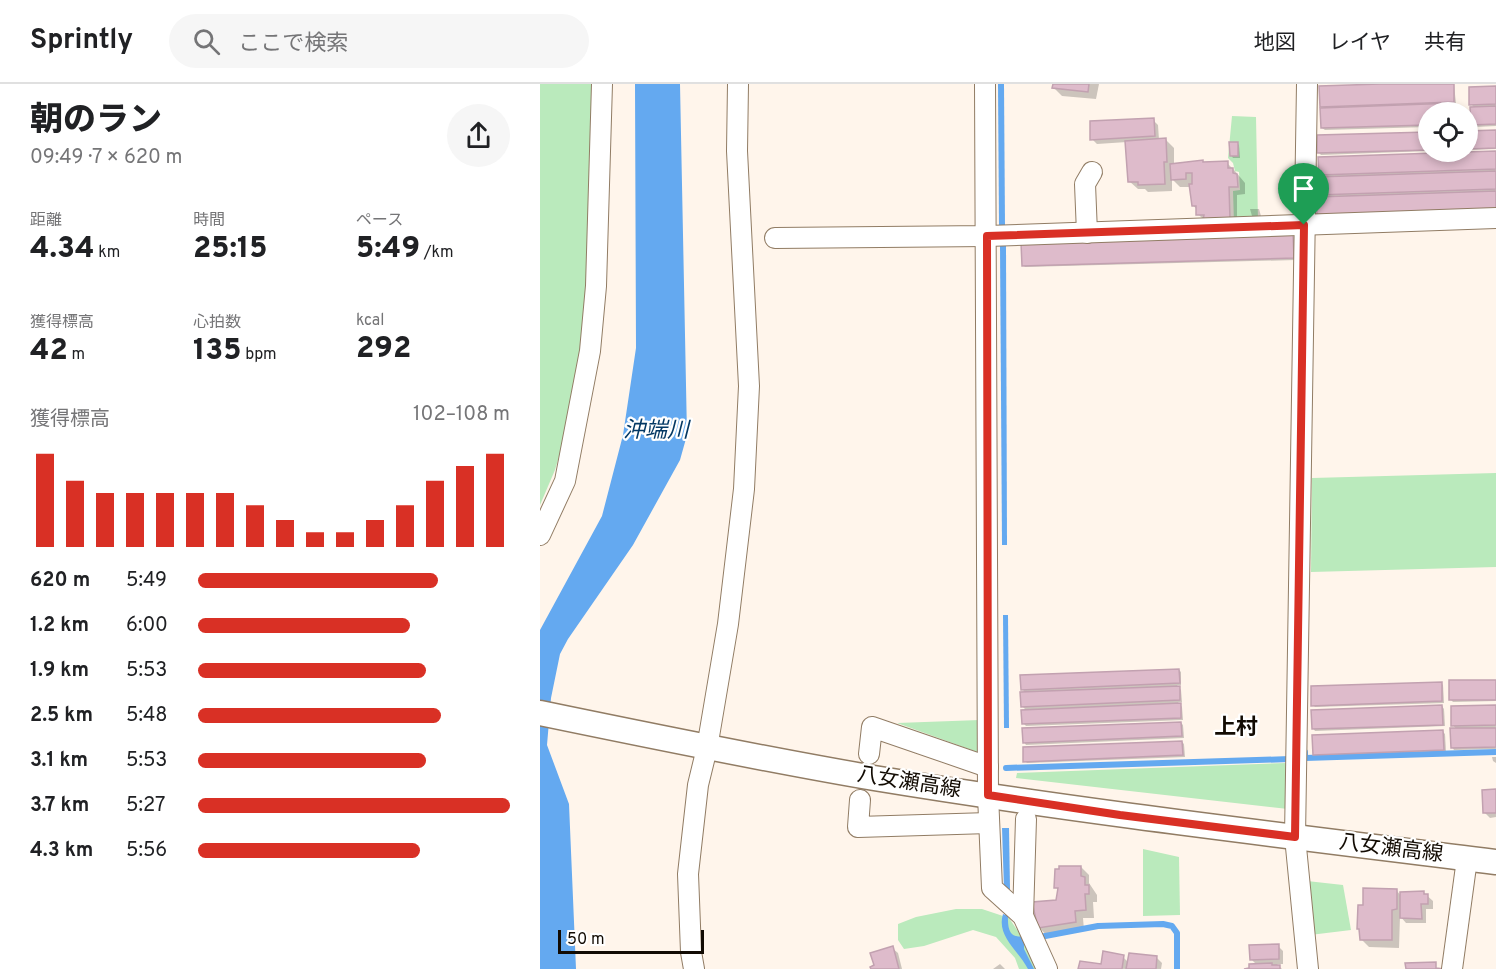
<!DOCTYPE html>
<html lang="ja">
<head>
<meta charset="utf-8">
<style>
	:root { --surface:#fff; --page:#f6f6f6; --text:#202124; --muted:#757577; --line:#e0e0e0; --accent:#d93025 }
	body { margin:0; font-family:Overpass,"Noto Sans JP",sans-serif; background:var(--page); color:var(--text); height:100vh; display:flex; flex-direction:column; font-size:22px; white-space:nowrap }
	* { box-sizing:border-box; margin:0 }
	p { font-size:20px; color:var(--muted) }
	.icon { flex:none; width:33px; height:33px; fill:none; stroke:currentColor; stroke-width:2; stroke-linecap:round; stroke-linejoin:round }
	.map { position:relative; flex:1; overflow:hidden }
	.details { display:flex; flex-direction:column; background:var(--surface); width:540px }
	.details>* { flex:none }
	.controls { position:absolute; left:878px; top:18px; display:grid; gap:12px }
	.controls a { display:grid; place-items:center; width:60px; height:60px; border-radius:50%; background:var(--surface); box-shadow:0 3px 9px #0003; font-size:30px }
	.scale { position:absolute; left:18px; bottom:15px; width:146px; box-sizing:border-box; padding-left:6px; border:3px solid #120b03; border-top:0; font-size:16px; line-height:21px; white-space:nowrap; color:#120b03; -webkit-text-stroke:4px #fff; paint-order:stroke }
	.pin { position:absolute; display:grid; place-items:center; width:51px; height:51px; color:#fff; margin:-62px -26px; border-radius:50% 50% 50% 0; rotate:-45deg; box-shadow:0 0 6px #0007 }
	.pin .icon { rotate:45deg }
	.round { display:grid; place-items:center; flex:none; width:63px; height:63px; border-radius:32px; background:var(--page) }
	.overview { display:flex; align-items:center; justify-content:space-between; height:102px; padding:0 30px }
	h1 { font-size:33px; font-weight:800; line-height:45px }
	.metrics { display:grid; grid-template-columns:repeat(3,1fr); gap:9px; height:102px; padding:6px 30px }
	.metrics div { display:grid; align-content:center }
	.metrics b { font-size:30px; font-weight:800 }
	.metrics small { font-size:16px; font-weight:400 }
	.metrics p { font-size:16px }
	.chart { height:168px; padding:12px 30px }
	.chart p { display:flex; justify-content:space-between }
	.chart svg { width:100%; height:108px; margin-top:6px; stroke:var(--accent); stroke-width:6 }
	ul { padding:0 30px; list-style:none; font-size:20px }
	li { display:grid; grid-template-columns:96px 72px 1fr; align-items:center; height:45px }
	li i { height:15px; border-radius:8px; background:var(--accent) }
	header { display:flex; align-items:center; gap:36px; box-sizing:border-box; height:84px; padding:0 30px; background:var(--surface); border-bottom:2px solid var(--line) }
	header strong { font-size:28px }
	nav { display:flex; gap:33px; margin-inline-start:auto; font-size:21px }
	.search { width:420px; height:54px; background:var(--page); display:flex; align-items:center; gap:15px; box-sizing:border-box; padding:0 21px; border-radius:33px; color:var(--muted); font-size:22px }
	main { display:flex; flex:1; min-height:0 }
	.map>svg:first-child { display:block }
</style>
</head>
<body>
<header>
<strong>Sprintly</strong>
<div class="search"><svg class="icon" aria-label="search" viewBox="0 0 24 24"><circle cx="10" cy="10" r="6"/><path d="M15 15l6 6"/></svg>ここで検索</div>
<nav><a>地図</a><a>レイヤ</a><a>共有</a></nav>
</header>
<main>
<section class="details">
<div class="overview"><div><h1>朝のラン</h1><p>09:49 · 7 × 620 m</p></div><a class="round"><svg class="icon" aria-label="share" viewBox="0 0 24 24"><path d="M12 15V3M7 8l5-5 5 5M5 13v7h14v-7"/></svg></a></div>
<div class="metrics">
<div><p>距離</p><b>4.34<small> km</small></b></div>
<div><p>時間</p><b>25:15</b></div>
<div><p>ペース</p><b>5:49<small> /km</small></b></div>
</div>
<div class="metrics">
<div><p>獲得標高</p><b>42<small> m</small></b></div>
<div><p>心拍数</p><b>135<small> bpm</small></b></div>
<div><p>kcal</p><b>292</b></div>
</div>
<div class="chart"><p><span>獲得標高</span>102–108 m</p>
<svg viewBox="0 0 160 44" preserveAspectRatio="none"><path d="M5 44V6M15 44V17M25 44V22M35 44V22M45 44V22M55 44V22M65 44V22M75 44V27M85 44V33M95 44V38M105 44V38M115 44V33M125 44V27M135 44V17M145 44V11M155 44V6"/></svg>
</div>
<ul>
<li><b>620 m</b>5:49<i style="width:77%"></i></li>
<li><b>1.2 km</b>6:00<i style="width:68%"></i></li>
<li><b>1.9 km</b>5:53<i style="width:73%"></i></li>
<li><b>2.5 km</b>5:48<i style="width:78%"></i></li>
<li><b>3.1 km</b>5:53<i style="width:73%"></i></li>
<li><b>3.7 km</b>5:27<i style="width:100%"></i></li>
<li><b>4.3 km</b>5:56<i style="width:71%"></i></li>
</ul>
</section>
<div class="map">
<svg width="956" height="885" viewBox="0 0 956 885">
	<rect width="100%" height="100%" fill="#fff5eb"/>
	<g fill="#baeabc">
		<polygon points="0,0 57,0 53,162 40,300 15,386 0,421"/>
		<polygon points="692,32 716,33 718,138 694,139 693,107 700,106 699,88 695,87 693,79 688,74"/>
		<polygon points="956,389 956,483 771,488 772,394"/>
		<polygon points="440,636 440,669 357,639"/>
		<polygon points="746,679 748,725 476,694 477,689"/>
		<polygon points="603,765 639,773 640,831 603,832"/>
		<polygon points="767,797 803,801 811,846 770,851"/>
		<polygon points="416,825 442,825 469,834 484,856 497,885 479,885 475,874 456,853 433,846 384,862 364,865 358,856 358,840 376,833"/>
	</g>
	<g fill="#64a9f0">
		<polygon points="95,0 140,0 147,351 140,376 93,461 28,555 20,570 11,614 7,661 29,720 36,885 0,885 0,546 62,432 83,351 96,264"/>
		<polygon points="458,0 464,0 465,143 459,143"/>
		<polygon points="466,160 467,461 462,461 460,161"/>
		<polygon points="463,531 468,531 469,644 464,644"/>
		<polygon points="462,744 469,744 470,805 464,805"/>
		<path d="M 463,830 L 468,832 C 467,858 479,853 499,850 L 500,853 L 484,860 L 484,865 L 494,885 L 488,885 C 479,867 456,852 463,830 Z"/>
	</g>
	<g fill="#0003">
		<polygon points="514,0 559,0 556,15 522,12 514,4"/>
		<polygon points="886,0 914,0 916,20 913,20 916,23 916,28 888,28 888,43 785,46 782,44 785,25 782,22"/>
		<polygon points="956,4 956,42 935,43 932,40 935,24 931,20"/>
		<polygon points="613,36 618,41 619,56 626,56 634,64 634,81 687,79 695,87 705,99 705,110 697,111 697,142 666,138 658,130 657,126 653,121 651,103 640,103 632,95 632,107 608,108 605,105 598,105 589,97 587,58 557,60 552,55"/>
		<polygon points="956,47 956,65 927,66 927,48"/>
		<polygon points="888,49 888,67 781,71 778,68"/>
		<polygon points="697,59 699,61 700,74 693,74 691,71"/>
		<polygon points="956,69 956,127 783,114 779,110 783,94 780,91"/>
		<polygon points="710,125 719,125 721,132 712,132"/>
		<polygon points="753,153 755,155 756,176 485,183 483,181"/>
		<polygon points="639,586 641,588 641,601 637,601 641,606 642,618 638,618 642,623 643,636 486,642 484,640 487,627 482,622 486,609 482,605"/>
		<polygon points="956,597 956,617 913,618 911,616"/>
		<polygon points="901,599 903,601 904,619 775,623 773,621"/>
		<polygon points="902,622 904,625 905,642 775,647 773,644"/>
		<polygon points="956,623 956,665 914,666 912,663 917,646 913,641"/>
		<polygon points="641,639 643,641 644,654 486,661 484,658"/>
		<polygon points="903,648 905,650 906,668 777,672 774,670"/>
		<polygon points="642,658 644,660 645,673 487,679 485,677"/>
		<polygon points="952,673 956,673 956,679 953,677"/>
		<polygon points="956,707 956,733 950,734 944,728"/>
		<polygon points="541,783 549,791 549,799 557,811 557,818 553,818 554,834 543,834 544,846 507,852 499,843 518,817 519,806 515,803"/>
		<polygon points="857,807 861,812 883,808 893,817 893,825 886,825 886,839 866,839 860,832 859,864 829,863 821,855 824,823"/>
		<polygon points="738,862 743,867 743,880 737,880 742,885 710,885 718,882 711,875"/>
		<polygon points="352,864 358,869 362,885 332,885"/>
		<polygon points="583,873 589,879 616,873 622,879 621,885 540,885 562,881"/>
		<polygon points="460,880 465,885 453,885"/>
	</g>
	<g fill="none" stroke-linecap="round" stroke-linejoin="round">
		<g stroke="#64a9f0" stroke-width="6">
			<polyline points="765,668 765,674 956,668"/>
			<polyline points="466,684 750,675"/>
			<polyline points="500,853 558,842 623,840 632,842 637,849 637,885"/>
		</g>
	</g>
	<g fill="#debbcb" stroke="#c2a1b0" stroke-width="1.5">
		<polygon points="513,0 549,0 548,8 512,4"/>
		<polygon points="840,0 914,0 914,18 780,23 779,2"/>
		<polygon points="956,2 956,20 929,21 929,3"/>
		<polygon points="914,19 915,28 888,28 888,41 781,44 780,24"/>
		<polygon points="956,22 956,40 931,41 930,23"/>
		<polygon points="614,34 615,52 550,56 550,37"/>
		<polygon points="956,46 956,64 927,65 927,47"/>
		<polygon points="888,48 888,66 777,69 777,51"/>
		<polygon points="626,54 627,78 624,78 625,100 598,101 598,98 588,98 585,57"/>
		<polygon points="689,58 698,58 698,72 690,72"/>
		<polygon points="956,67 956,85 779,91 778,73"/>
		<polygon points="663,76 663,78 688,77 688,84 693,84 693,89 697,90 698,103 689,103 690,135 663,136 664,131 656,131 656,122 652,122 649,100 652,100 652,89 646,89 646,95 631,96 630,80"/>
		<polygon points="956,87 956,105 777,111 776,93"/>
		<polygon points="956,107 956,125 777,131 776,113"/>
		<polygon points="753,151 754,174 482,182 481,159"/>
		<polygon points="639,585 640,599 481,606 480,591"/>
		<rect x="909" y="596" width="47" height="20"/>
		<polygon points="902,598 902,617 771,622 771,602"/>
		<polygon points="640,602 640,616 481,623 480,608"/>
		<polygon points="641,619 641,634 482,640 481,626"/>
		<polygon points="902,621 903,641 772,645 771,626"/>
		<polygon points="956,621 956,641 911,642 911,622"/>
		<polygon points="641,638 642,652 483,659 482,644"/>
		<polygon points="910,644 956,644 956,663 911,664"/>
		<polygon points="903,646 904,666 773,671 772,651"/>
		<polygon points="642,657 643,671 483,678 483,663"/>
		<polygon points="956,705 956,729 943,729 942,706"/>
		<polygon points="519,782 541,782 541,792 545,793 545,801 549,801 549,810 545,810 546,826 535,827 536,838 498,844 492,818 516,816 518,804 514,804 515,785 519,785"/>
		<polygon points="823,804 857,805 857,825 852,826 852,856 820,856 819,845 817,845 818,821 823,821"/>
		<polygon points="884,807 884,810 888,810 888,820 881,820 882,835 860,834 860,808"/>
		<polygon points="739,860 739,875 710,876 709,861"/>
		<polygon points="353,862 359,885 331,885 330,883 334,881 330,869"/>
		<polygon points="563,867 584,871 582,885 538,885 540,877 561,880"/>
		<polygon points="589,869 617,872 616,885 586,885"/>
		<polygon points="896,878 896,884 904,885 866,885 865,879"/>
		<polygon points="732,879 732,881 740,881 740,885 704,885 709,884 709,880"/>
	</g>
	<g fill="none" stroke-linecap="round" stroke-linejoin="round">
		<g stroke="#917c64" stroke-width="22">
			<g id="minor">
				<polyline points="445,0 448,711 452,804 483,832 507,885"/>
				<polyline points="767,0 755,753 768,885"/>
				<polyline points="547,149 545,100 552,88"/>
				<polyline points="235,154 447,152 956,134"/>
				<polyline points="0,451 25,397 50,267 56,202 62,0"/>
				<polyline points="329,670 332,643 448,683"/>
				<polyline points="320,716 318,743 449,739"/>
				<polyline points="483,832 486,735"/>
				<polyline points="154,885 151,868 148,790 158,701 167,664 188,540 204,405 209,302 197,67 198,0"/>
				<polyline points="912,885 927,775"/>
			</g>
		</g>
		<g stroke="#917c64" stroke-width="27">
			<path id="major" d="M 0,629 C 111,652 222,675 334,694 C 541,728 749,752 956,778"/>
		</g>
		<use href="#minor" stroke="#fff" stroke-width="20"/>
		<use href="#major" stroke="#fff" stroke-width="24"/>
	</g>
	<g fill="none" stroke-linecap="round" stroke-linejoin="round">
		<g stroke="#fff" stroke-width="12">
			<polygon id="route" points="764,141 755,753 580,731 448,711 447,152"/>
		</g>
		<use href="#route" stroke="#d93025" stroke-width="8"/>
	</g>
	<g text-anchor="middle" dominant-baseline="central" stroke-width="4.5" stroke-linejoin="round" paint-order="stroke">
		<g font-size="21" fill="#120b03" stroke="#fff">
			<text transform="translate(369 699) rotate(9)">八女瀬高線</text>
			<text transform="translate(851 765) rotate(7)">八女瀬高線</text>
		</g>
		<g font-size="22" font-style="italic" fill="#033864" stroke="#fff">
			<text x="116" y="347">沖端川</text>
		</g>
		<g font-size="22" font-weight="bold" fill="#120b03" stroke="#fff">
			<text x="696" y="644">上村</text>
		</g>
	</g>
</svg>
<div class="controls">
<a><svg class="icon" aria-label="locate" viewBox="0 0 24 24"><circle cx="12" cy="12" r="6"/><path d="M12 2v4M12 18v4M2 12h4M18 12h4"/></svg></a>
</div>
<div class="scale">50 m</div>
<div class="pin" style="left:764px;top:141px;background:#1e9e55"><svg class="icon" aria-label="arrive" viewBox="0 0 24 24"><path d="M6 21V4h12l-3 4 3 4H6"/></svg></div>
</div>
</main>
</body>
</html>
